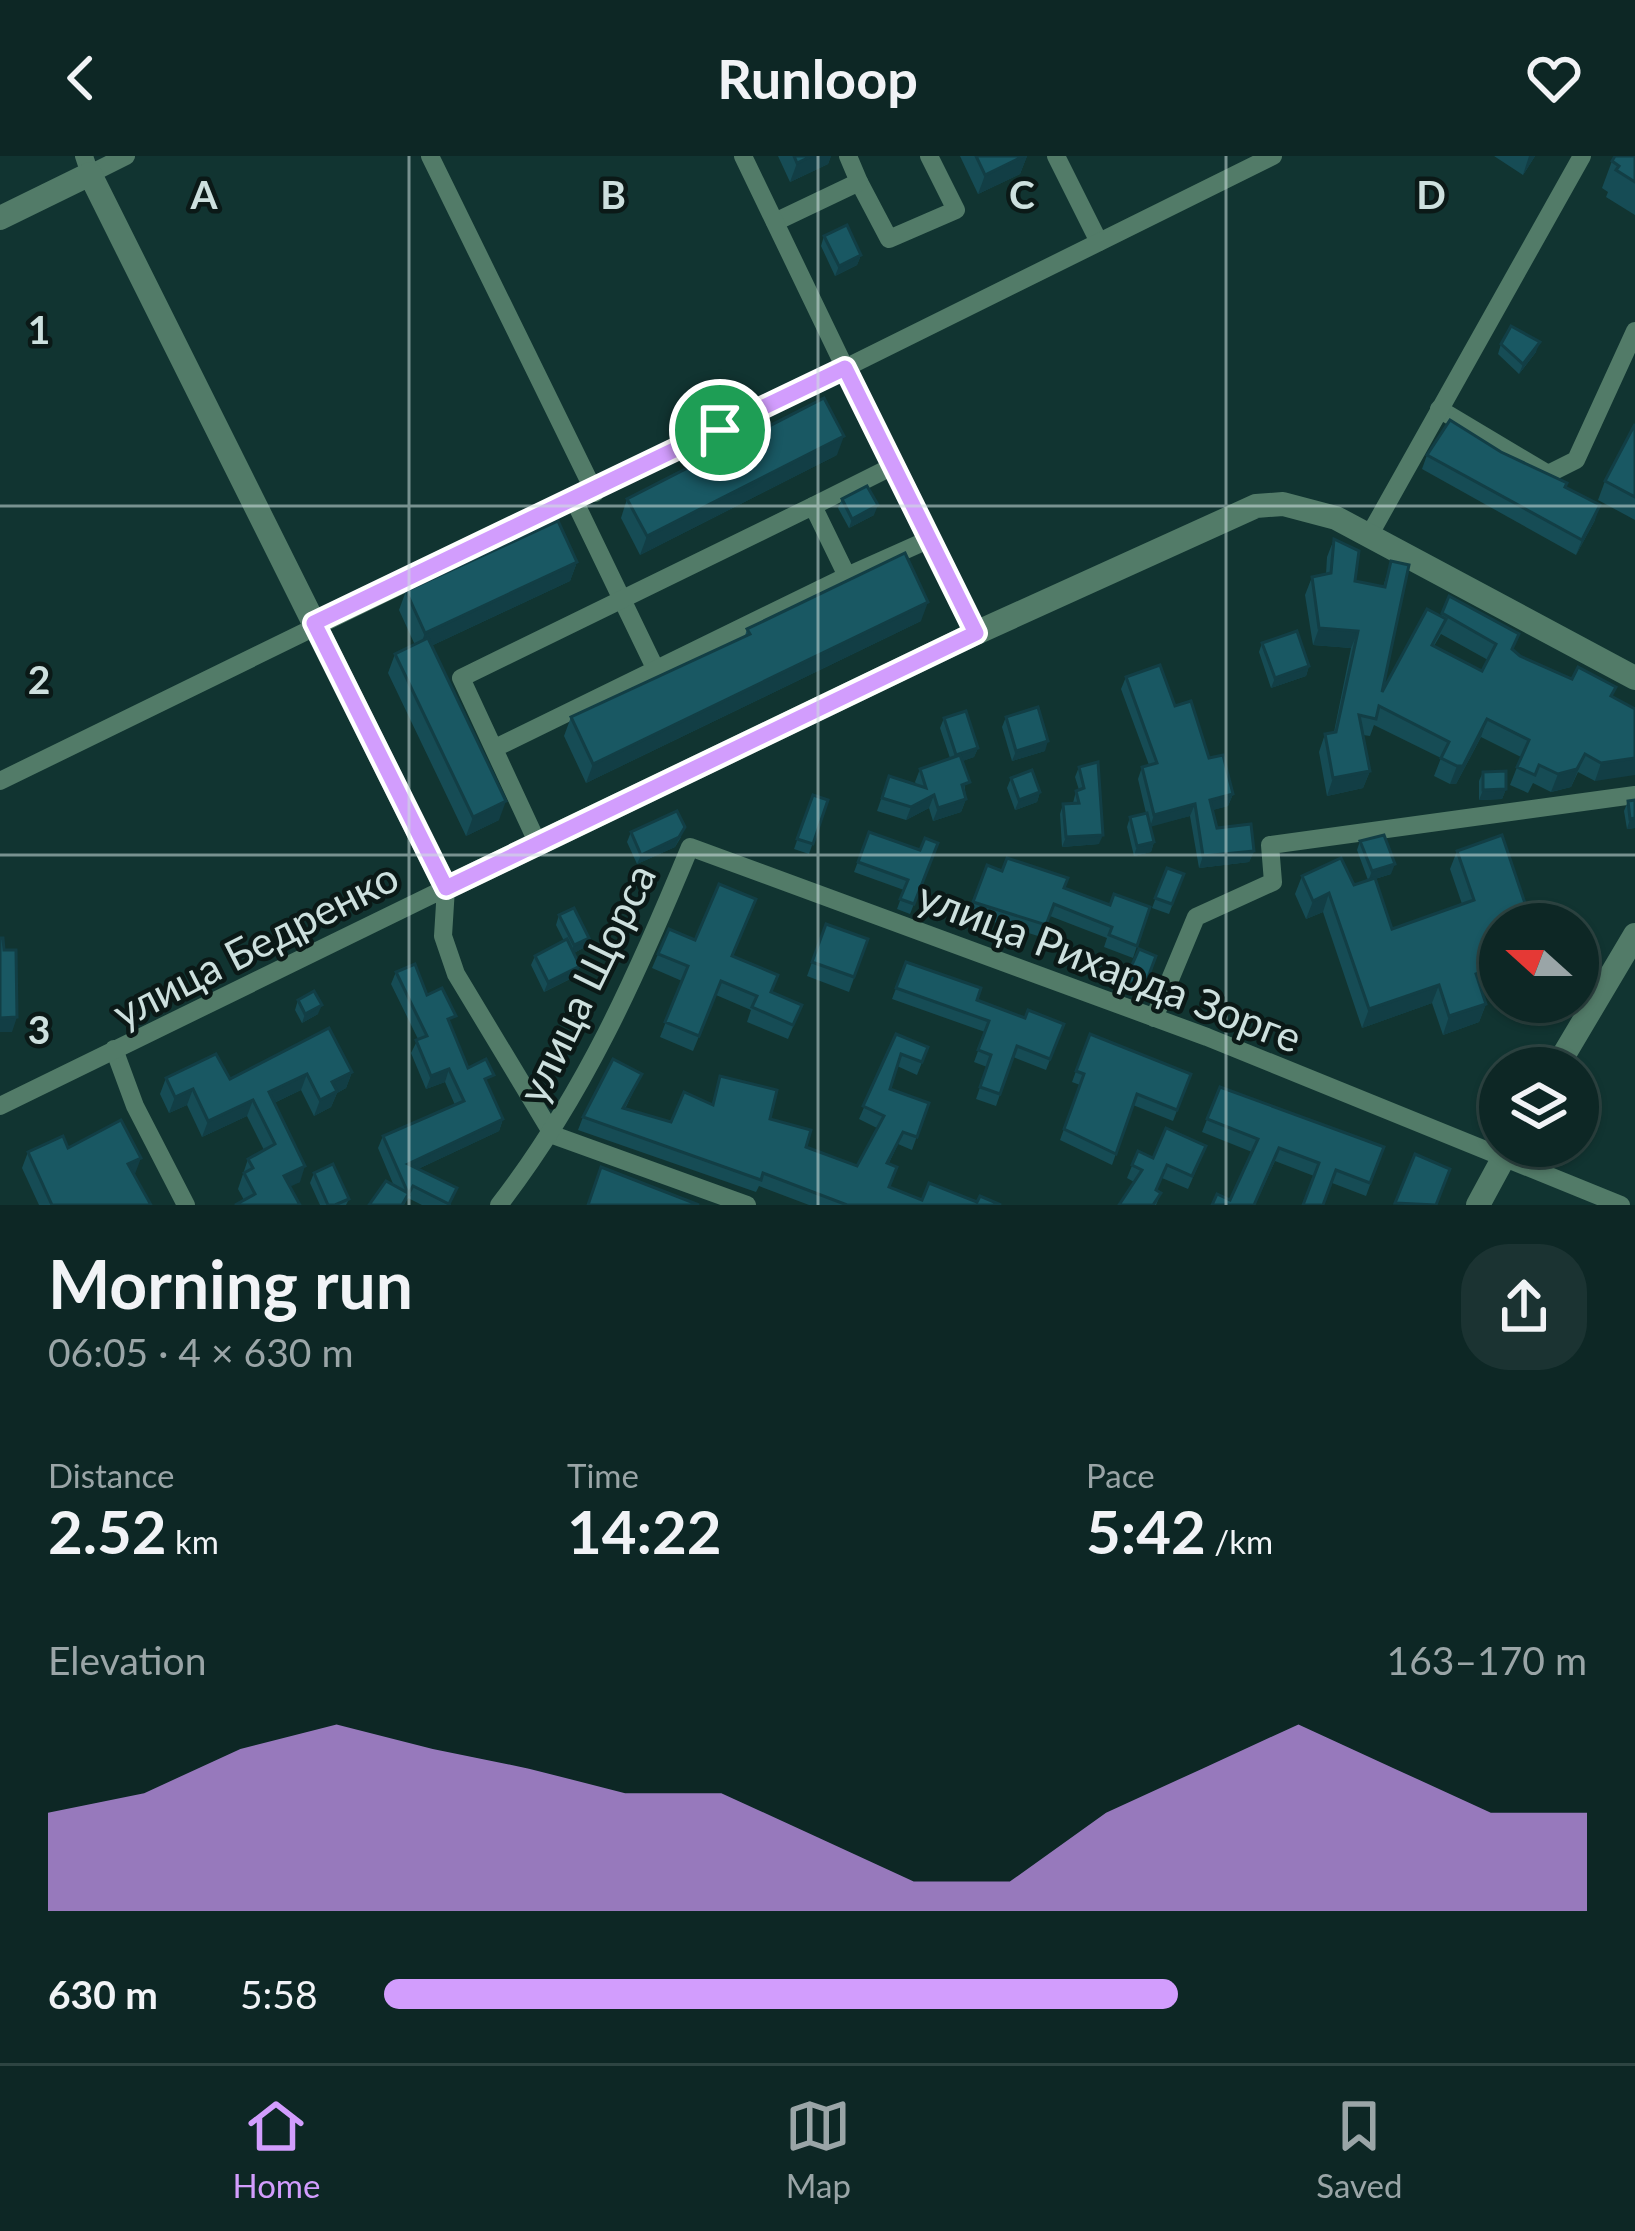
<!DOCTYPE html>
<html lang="en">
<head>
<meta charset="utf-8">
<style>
	:root { --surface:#0d2725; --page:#1b3332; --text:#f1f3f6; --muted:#9aa5a7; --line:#2d4442; --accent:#d29dfd }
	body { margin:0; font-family:Lato,sans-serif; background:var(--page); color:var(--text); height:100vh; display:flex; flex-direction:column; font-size:45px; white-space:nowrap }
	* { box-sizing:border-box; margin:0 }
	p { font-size:39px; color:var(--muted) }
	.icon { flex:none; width:66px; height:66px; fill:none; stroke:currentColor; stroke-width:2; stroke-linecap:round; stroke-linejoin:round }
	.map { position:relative; height:1049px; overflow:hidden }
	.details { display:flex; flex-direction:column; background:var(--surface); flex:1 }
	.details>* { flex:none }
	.needle { width:78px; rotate:291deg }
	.buttons { position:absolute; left:1479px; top:747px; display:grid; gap:24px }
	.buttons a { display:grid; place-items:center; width:120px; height:120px; border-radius:50%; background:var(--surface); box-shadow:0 3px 9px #0004,0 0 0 3px var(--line); font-size:60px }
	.pin { position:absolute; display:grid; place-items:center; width:102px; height:102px; color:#fff; margin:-51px; border:6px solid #fff; border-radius:50%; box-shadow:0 3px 12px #0007 }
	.round { display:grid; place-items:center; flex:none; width:126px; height:126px; border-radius:48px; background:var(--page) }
	.overview { display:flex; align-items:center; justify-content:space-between; height:204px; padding:0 48px }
	h1 { font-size:66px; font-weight:700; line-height:90px }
	.metrics { display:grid; grid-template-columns:repeat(3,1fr); gap:18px; height:204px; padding:12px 48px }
	.metrics div { display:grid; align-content:center }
	.metrics b { font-size:60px; font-weight:700 }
	.metrics small { font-size:33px; font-weight:400 }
	.metrics p { font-size:33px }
	.chart { height:336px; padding:24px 48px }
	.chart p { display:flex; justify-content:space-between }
	.chart svg { width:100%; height:216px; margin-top:12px; fill:var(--accent); opacity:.7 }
	ul { padding:0 48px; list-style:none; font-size:39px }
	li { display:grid; grid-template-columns:192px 144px 1fr; align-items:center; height:90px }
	li i { height:30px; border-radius:15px; background:var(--accent) }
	header { display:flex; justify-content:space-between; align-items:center; height:156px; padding:0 48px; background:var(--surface); font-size:54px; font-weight:700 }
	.menu { display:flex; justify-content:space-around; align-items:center; height:168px; border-top:3px solid var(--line); background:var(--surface); font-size:33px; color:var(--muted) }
	.menu a { display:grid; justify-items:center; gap:6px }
	.menu .on { color:var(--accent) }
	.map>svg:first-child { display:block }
</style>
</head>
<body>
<header><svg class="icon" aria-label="back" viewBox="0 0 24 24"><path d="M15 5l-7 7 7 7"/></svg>Runloop<svg class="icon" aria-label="heart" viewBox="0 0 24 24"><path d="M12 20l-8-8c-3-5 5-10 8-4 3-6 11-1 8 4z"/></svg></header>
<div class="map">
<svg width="1635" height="1049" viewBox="0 0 1635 1049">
	<rect width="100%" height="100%" fill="#113431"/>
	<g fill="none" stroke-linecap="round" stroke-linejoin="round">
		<g stroke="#527b68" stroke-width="18">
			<polyline points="84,0 90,18 126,0"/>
			<polyline points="430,0 595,337"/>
			<polyline points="1056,0 1099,86"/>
			<polyline points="859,26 889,83 956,54 929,0"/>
			<polyline points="775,66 859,26 848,0"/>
			<polyline points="1439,253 1548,318 1576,304 1635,175"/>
			<polyline points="575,346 656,514"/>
			<polyline points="813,350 893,310"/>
			<polyline points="1370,378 1582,0"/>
			<polyline points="847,420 930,383"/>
			<polyline points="976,477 845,212 1273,0"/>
			<polyline points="495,592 847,420 813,350 461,522 538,688"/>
			<polyline points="0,625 845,212 743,0"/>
			<polyline points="1154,862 1196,761 1273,726 1270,689 1635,639"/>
			<polyline points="114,893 135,950 186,1049"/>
			<polyline points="0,950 446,732 443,780 456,818 553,979 747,1049"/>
			<path d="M 499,1049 C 584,939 637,819 690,691 L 1207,881 L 1621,1049"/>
		</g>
		<g stroke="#527b68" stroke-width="24">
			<polyline points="0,62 90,18 446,732 976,477 1256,350 1283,348 1336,362 1635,522"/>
			<polyline points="1556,912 1635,779"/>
			<polyline points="1478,1049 1510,990"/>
		</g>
	</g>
	<g fill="#164c55" fill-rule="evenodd">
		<polygon points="778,0 831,0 828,8 790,26"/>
		<polygon points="960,0 1027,0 1020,18 978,38"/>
		<polygon points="1494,0 1535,0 1523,19"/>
		<polygon points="1635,0 1635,59 1606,41 1608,36 1602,32 1612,5"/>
		<polygon points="824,80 861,99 857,109 835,120 821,90"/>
		<polygon points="1501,188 1536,196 1519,218 1498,198"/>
		<polygon points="1635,268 1635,364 1598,344 1605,325"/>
		<polygon points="1501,296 1566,331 1595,364 1576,399 1422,313 1427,299"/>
		<polygon points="837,299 640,399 621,362 627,343"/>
		<polygon points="842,343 874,359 849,372 838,352"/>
		<path d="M 1334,383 L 1355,425 L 1383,431 L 1391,405 L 1382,536 L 1441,460 L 1449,440 L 1520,500 L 1635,553 L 1595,625 L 1578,616 L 1571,631 L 1551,636 L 1533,627 L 1528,637 L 1510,629 L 1521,601 L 1481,581 L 1456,628 L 1450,628 L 1434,620 L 1441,602 L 1374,569 L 1370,580 L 1363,579 L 1370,615 L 1363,632 L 1327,640 L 1319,596 L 1325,578 L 1334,576 L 1351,492 L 1313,489 L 1305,439 L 1312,421 L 1326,418 L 1327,401 ZM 1441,478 L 1488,504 L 1482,515 L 1434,490 Z"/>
		<polygon points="577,406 570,425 431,490 499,664 466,680 388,517 395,498 415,489 399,454 406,435"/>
		<polygon points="921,465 586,627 564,580 571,561 745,480 747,473"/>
		<polygon points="1262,487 1309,510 1306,520 1271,532 1259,496"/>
		<polygon points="1126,521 1175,550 1233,638 1228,650 1212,654 1217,672 1254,695 1249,706 1199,712 1190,660 1150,670 1154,686 1151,696 1134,700 1127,671 1130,661 1146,657 1138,623 1142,611 1149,609 1121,533"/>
		<polygon points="1006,561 1045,595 1012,605 1002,571"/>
		<polygon points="944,562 978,592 974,601 962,605 966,643 961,656 933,665 929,652 906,664 877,655 889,620 916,628 915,626 920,613 950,602 940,572"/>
		<polygon points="1079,611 1099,688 1062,691 1060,658 1063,648 1073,647 1076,635 1079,634 1075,621"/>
		<polygon points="1483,616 1506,633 1502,643 1479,644 1479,625"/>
		<polygon points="1011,622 1040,636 1037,646 1015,654 1007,632"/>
		<polygon points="813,639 828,644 809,698 794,693"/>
		<polygon points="1635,644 1635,672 1627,673 1624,655 1628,645"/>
		<polygon points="631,676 681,681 675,691 637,708 627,686"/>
		<polygon points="869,676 920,694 938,687 910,758 897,753 904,734 854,716"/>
		<polygon points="1360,685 1391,718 1375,723 1392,773 1462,748 1450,713 1457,695 1500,825 1481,832 1486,848 1479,866 1443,879 1432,847 1362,872 1323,756 1306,763 1295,738 1302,720 1354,729 1368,724 1357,694"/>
		<polygon points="987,709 1064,732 1110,749 1150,751 1133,802 1104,791 1107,782 1050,760 1041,781 968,758"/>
		<polygon points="1167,712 1184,718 1169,758 1152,752"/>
		<polygon points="559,759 589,782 585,791 574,797 576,820 544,836 531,809 535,800 564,785 556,769"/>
		<polygon points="826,768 868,783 849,836 807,820"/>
		<polygon points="1139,793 1156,800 1140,842 1122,835"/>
		<polygon points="658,798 733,800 772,837 802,849 788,883 747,866 751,854 716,839 693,895 660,881 682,825 652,812"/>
		<polygon points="906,806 977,844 1025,862 1064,868 1046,914 1013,901 996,950 976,943 987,911 974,906 985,876 892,843"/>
		<polygon points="396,816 427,839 451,871 468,912 489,932 503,963 499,975 418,1013 451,1049 422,1049 408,1042 404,1049 369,1049 394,1030 378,992 383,980 455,949 445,926 426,933 411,897 418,883 391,828"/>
		<polygon points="298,844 318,858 302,867 295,854"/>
		<polygon points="896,878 928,891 917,919 897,910 890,933 929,947 912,994 898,988 889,1007 889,1031 922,1044 977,1046 1001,1049 809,1049 759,1030 756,1036 578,974 583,961 642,918 625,953 671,966 712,948 720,920 806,991 857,1010 877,972 859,963"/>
		<polygon points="1090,878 1191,918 1173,965 1133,949 1112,1009 1060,984 1080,929 1072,926"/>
		<polygon points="352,916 346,932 337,937 331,951 314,960 301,934 274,947 300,1026 244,1044 238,1033 248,1003 264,994 247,960 202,981 187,949 169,957 160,938 166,922 230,923"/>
		<polygon points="1220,931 1384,991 1366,1040 1275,1005 1255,1049 1212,1049 1230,1044 1252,996 1202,976"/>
		<polygon points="68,992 134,1018 151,1049 39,1049 22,1012 28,996"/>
		<polygon points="1138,995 1153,1002 1201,1003 1188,1033 1162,1022 1157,1034 1161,1037 1156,1049 1119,1049 1134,1026 1127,1022"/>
		<polygon points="314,1017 349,1043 346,1049 320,1049 310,1027"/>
	</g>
	<g fill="#123e45">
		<polygon points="812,0 831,0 828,8 790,26 797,7"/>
		<polygon points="1024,0 1027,0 1020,18 978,38 985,19"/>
		<polygon points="1529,0 1535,0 1523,19"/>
		<polygon points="861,99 857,109 835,120 839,110"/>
		<polygon points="1540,186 1536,196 1519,218 1523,208"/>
		<polygon points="844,280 837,299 640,399 647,380"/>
		<polygon points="878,349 874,359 849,372 852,363"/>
		<polygon points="1600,349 1595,364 1576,399 1582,384"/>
		<polygon points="577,406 570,425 418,496 425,477"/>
		<polygon points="928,446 921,465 586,627 593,608"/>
		<polygon points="1319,472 1358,475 1351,492 1313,489"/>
		<polygon points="1309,510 1306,520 1271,532 1275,522"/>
		<polygon points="1487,563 1481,581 1456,628 1450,628 1457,610"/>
		<polygon points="1048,585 1045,595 1012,605 1016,595"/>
		<polygon points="978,592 974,601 952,609 956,599"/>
		<polygon points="1585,598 1571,631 1551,636 1558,618"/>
		<polygon points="1635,602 1635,619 1595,625 1601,607"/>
		<polygon points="1370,615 1363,632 1327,640 1333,622"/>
		<polygon points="1506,633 1502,643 1479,644 1483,634"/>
		<polygon points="1040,636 1037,646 1015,654 1019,644"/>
		<polygon points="1233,638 1228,650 1206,656 1210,644"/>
		<polygon points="934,639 929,652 906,664 911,651"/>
		<polygon points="966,643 961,656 933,665 938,652"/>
		<polygon points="506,645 499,664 466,680 473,661"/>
		<polygon points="1195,648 1190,660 1150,671 1154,659"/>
		<polygon points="1635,662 1635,672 1627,673 1630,663"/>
		<polygon points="685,671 675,691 637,708 641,699"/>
		<polygon points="1103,679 1099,688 1062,691 1066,681"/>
		<polygon points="1154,686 1151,696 1134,700 1137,690"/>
		<polygon points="1254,695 1249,706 1199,712 1203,700"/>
		<polygon points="1395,708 1391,718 1368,725 1372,715"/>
		<polygon points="1329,737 1323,756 1306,763 1313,745"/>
		<polygon points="589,782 585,791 570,799 574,789"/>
		<polygon points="1500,809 1500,825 1469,836 1476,818"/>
		<polygon points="580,810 576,820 544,836 548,826"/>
		<polygon points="1439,829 1432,847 1362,872 1369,853"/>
		<polygon points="1486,848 1479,866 1443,879 1449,860"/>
		<polygon points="322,849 318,858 302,867 305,858"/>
		<polygon points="17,861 12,876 0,876 0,862"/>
		<polygon points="449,913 445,926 426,933 431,920"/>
		<polygon points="352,916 346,932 337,937 331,951 314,960 320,944 332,926"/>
		<polygon points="307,918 301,934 263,952 269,936"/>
		<polygon points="193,933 187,949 169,957 175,941"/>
		<polygon points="253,944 247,960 202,981 208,965"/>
		<polygon points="503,963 499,975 403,1020 408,1008"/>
		<polygon points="141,1002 135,1018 128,1008"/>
		<polygon points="305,1010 300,1026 279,1036 284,1020"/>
	</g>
	<g fill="#195863" stroke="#123e45" stroke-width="3">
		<polygon points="794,0 812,0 797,7"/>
		<polygon points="976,0 1024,0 985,19"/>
		<polygon points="1615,0 1635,0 1635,26 1616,14 1619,10 1612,5"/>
		<polygon points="847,69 861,99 839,110 824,80"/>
		<polygon points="1511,170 1540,186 1523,208 1501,188"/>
		<polygon points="824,242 844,280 647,380 627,343"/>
		<polygon points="1450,264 1501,296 1567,327 1565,331 1600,349 1582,384 1427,299"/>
		<polygon points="1635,268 1635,341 1605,325"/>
		<polygon points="867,330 878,349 852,363 842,343"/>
		<polygon points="558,365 577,406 425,477 406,435"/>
		<polygon points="1334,383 1359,395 1355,425 1385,431 1391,405 1409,409 1382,536 1427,453 1446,463 1432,489 1482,515 1496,488 1442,457 1449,440 1519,478 1512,493 1520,500 1572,523 1578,511 1616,531 1611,540 1635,553 1635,602 1601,607 1585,598 1577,613 1558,618 1539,609 1535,619 1517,611 1529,584 1487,563 1463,610 1457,610 1441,602 1449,586 1379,550 1376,563 1359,559 1370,615 1333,622 1325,578 1336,576 1358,475 1319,472 1312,421 1331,417"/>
		<polygon points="905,397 928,446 593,608 571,561 750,478 747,473"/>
		<polygon points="1297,475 1309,510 1275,522 1262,487"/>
		<polygon points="428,482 506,645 473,661 395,498"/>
		<polygon points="1160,509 1175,550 1191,545 1209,602 1223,599 1233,638 1210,644 1217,672 1251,668 1254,695 1203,700 1195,648 1154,659 1142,611 1157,607 1126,521"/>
		<polygon points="1038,551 1048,585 1016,595 1006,561"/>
		<polygon points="966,555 978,592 956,599 944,562"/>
		<polygon points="960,599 970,626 962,629 966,643 938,652 934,639 911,651 882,642 889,620 926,632 920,613"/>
		<polygon points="1098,606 1103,679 1066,681 1063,648 1079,647 1076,635 1084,632 1079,611"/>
		<polygon points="1032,614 1040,636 1019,644 1011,622"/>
		<polygon points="1506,615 1506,633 1483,634 1483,616"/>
		<polygon points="813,639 828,644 813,688 797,683"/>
		<polygon points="1635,644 1635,662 1630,663 1628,645"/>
		<polygon points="677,655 685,671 679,681 641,699 631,676"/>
		<polygon points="1147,657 1154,686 1137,690 1130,661"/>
		<polygon points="869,676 920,694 925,682 938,687 914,748 900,743 908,724 858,706"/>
		<polygon points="1384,679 1395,708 1372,715 1360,685"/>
		<polygon points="1502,679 1532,768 1500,768 1500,809 1476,818 1486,848 1449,860 1439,829 1369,853 1329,737 1313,745 1302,720 1341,702 1354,729 1375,722 1392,773 1474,744 1457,695"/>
		<polygon points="1007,702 1068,722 1064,732 1110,749 1114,738 1150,751 1137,790 1109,779 1112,771 1054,748 1046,769 973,746 987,709 1002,715"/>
		<polygon points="1167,712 1184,718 1172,748 1155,742"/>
		<polygon points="719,728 756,743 732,800 778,819 771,836 802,849 793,869 752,851 757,840 721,825 699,880 665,866 688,810 658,798 669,773 695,784"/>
		<polygon points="574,752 589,782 574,789 559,759"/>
		<polygon points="826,768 868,783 854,821 812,806"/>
		<polygon points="0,782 3,782 4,794 16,794 17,861 0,862"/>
		<polygon points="567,783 580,810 548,826 535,800"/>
		<polygon points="1139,793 1156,800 1144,832 1125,825"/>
		<polygon points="906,806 981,832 977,844 1025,862 1028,854 1064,868 1050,903 1017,890 1000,938 980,931 991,899 978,894 989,865 896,832"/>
		<polygon points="415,808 427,839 442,832 456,860 448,863 468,912 486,903 494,919 485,923 503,963 408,1008 457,1032 449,1048 413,1030 402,1049 369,1049 386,1025 408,1037 383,980 464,945 449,913 431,920 416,884 427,880 396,816"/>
		<polygon points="314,835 322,849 305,858 298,844"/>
		<polygon points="329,872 352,916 332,926 337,935 320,944 307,918 269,936 305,1010 284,1020 300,1049 235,1049 255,1038 244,1017 253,1012 248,1003 275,988 253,944 208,965 193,933 175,941 166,922 216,898 230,923"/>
		<polygon points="896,878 928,891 922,906 901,898 890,933 929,947 917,981 903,976 887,1007 897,1011 889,1031 922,1044 929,1027 977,1046 980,1040 1001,1049 847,1049 763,1017 761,1024 583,961 613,903 642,918 623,952 671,966 684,936 713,949 720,920 777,934 770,963 811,974 806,991 857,1010 884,960 863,950"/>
		<polygon points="1090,878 1191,918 1177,954 1137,938 1116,998 1064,973 1084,918 1076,915"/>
		<polygon points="1220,931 1384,991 1370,1027 1336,1014 1323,1049 1303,1049 1319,1007 1279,992 1254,1049 1212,1049 1217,1038 1230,1044 1258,983 1207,963"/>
		<polygon points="121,964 141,1002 128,1008 151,1049 52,1049 28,996 63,980 68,992"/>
		<polygon points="1166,972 1206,990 1192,1020 1167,1009 1156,1034 1161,1037 1153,1049 1119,1049 1142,1014 1132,1009 1138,995 1153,1002"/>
		<polygon points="1415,998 1450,1013 1436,1049 1395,1047"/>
		<polygon points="333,1008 349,1043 335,1049 328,1049 314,1017"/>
		<polygon points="601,1011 699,1049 588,1049"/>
	</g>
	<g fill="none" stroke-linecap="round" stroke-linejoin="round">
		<g stroke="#fff" stroke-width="24">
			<polygon id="route" points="845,212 976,477 446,732 314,467"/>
		</g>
		<use href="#route" stroke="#d29dfd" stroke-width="15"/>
	</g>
	<path fill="none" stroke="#cde0de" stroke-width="3" stroke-opacity="0.55" d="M 409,0 L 409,1049M 818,0 L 818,1049M 1226,0 L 1226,1049M 0,350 L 1635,350M 0,699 L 1635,699"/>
	<g text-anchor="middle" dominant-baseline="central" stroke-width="9" stroke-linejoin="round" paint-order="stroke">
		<g font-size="42" fill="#cde0de" stroke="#0b1917">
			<text transform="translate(255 788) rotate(-27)">улица Бедренко</text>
			<text transform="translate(1110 810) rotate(21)">улица Рихарда Зорге</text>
			<text transform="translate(586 827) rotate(-64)">улица Щорса</text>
		</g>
	</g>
	<g font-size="39" text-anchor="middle" font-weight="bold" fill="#cde0de" stroke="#0b1917" stroke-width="9" stroke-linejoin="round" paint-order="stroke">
		<text x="204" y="53">A</text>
		<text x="613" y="53">B</text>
		<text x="1022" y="53">C</text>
		<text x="1431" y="53">D</text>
		<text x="39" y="188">1</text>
		<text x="39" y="538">2</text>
		<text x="39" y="888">3</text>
	</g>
</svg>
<div class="buttons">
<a><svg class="needle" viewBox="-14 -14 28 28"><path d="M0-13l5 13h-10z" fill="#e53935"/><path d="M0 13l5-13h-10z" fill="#9aa5a7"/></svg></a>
<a><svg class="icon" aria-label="layers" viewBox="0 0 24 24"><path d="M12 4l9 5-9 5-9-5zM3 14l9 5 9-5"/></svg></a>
</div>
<div class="pin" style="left:720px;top:274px;background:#1e9e55"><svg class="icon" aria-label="arrive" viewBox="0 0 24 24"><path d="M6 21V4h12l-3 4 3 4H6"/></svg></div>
</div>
<section class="details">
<div class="overview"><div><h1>Morning run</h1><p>06:05 · 4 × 630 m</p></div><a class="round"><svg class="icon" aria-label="share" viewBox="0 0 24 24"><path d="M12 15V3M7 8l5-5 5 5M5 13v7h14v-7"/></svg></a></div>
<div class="metrics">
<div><p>Distance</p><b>2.52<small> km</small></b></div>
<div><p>Time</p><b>14:22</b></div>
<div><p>Pace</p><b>5:42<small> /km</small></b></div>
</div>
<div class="chart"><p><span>Elevation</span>163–170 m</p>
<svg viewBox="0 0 160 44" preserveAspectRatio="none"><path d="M0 44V24L10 20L20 11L30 6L40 11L50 15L60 20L70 20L80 29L90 38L100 38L110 24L120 15L130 6L140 15L150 24L160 24V44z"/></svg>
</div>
<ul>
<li><b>630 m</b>5:58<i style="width:66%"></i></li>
</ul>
</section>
<nav class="menu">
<a class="on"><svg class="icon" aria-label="home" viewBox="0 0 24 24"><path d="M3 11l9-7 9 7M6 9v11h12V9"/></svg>Home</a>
<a><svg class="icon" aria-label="map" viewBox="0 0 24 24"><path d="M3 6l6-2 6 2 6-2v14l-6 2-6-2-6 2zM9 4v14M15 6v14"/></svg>Map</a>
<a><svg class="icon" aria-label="saved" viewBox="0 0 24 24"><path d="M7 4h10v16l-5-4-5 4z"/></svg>Saved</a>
</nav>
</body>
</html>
